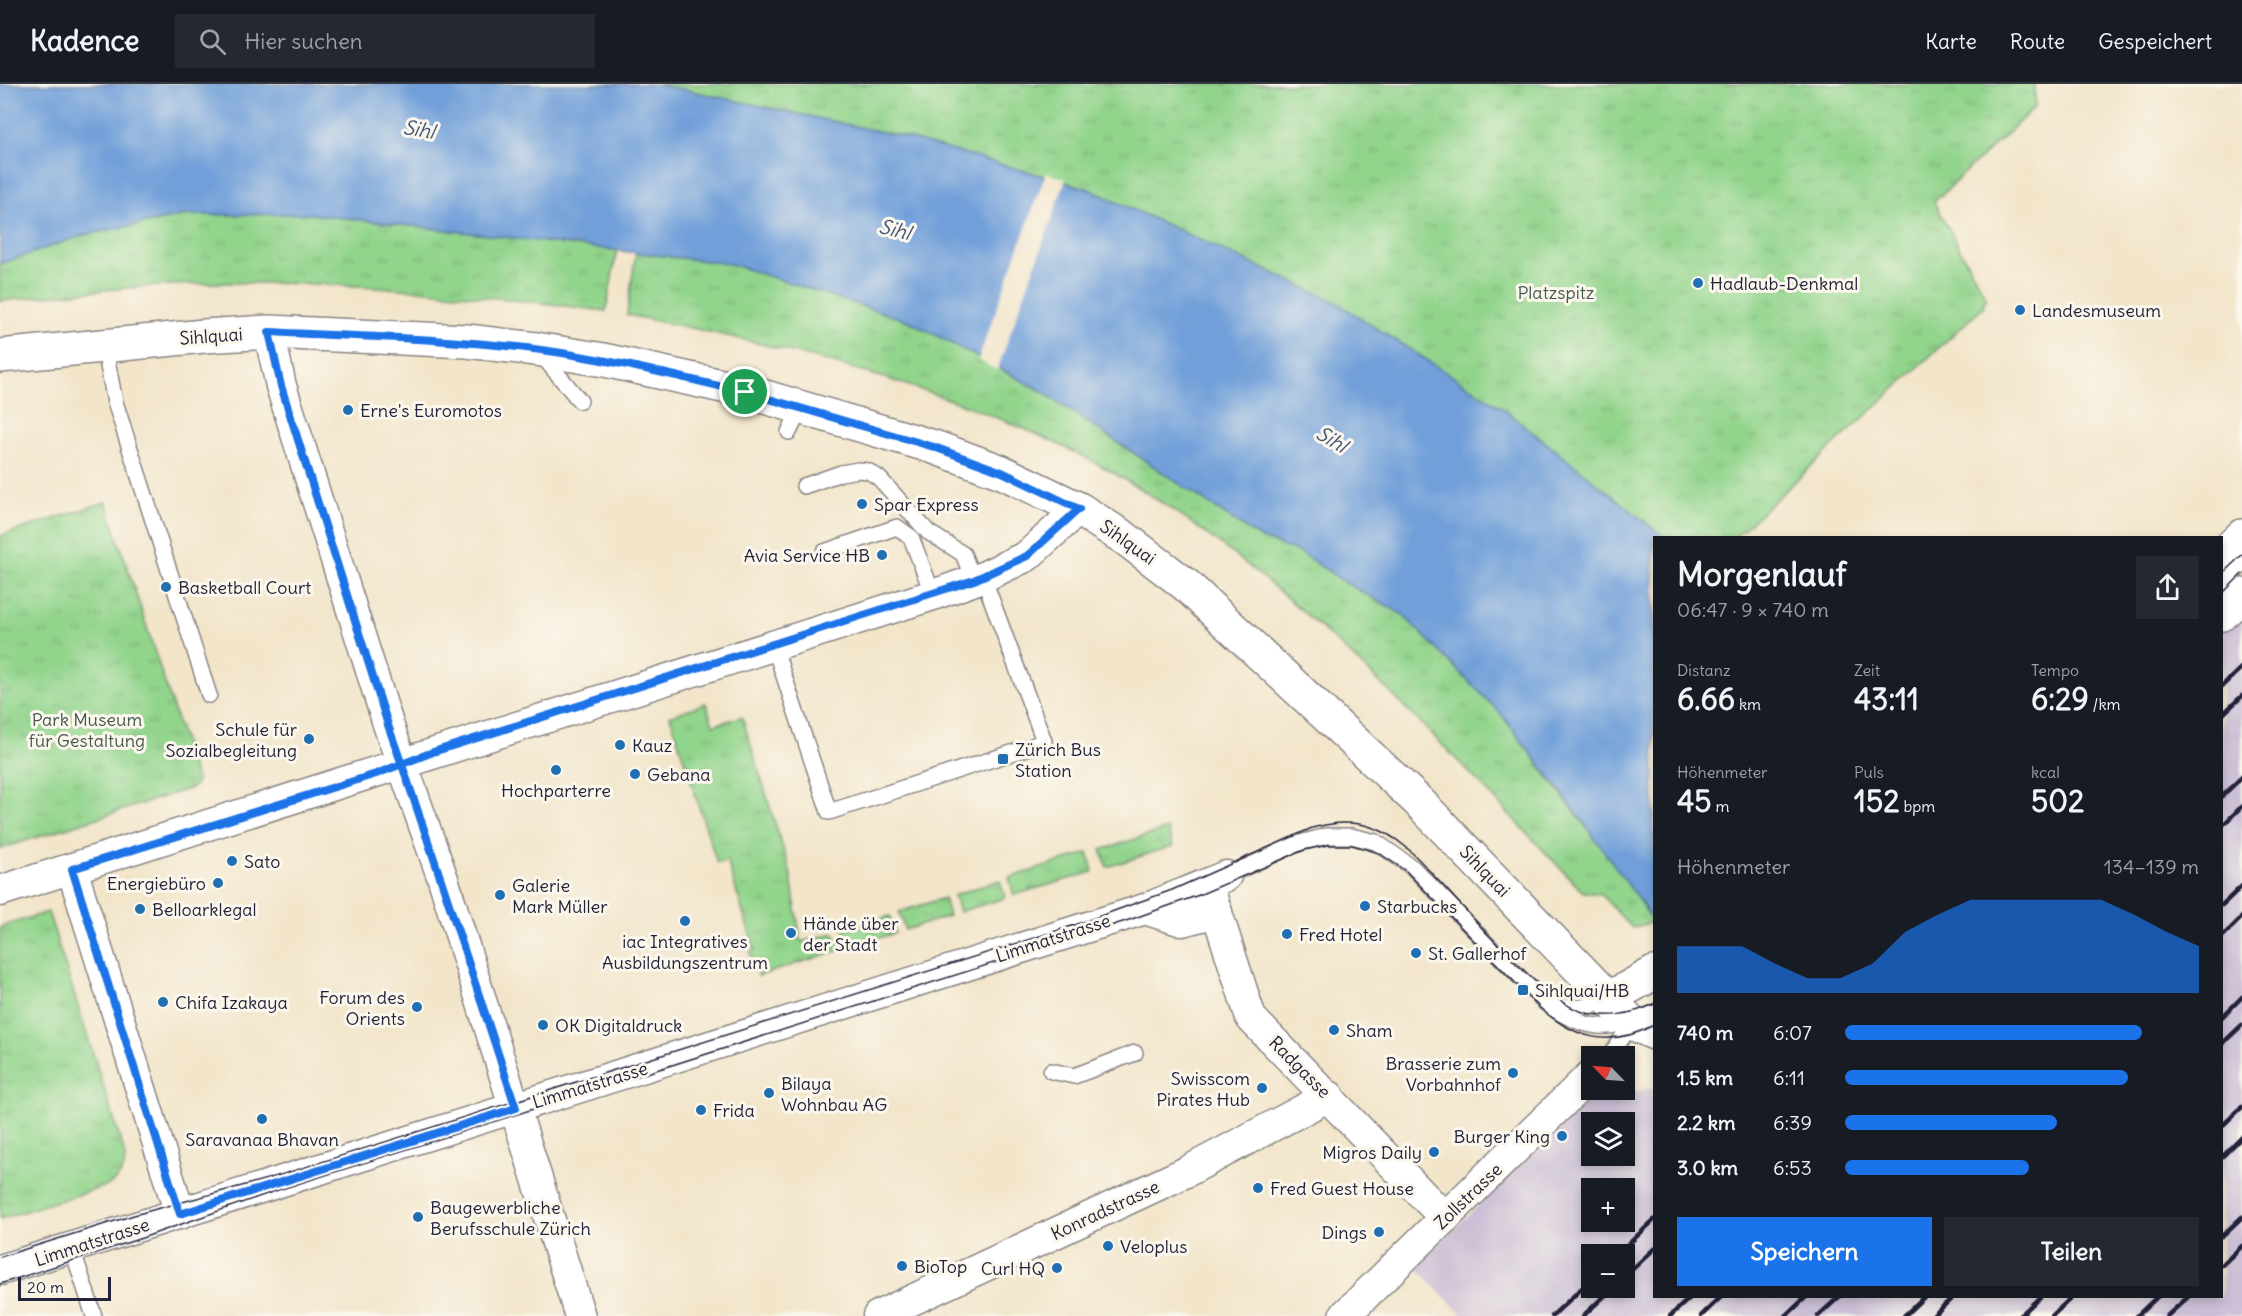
<!DOCTYPE html>
<html lang="de">
<head>
<meta charset="utf-8">
<style>
	:root { --surface:#171b24; --page:#242831; --text:#f1f3f6; --muted:#9ea1a6; --line:#363941; --accent:#1a73e8 }
	body { margin:0; font-family:Delius,sans-serif; background:var(--page); color:var(--text); height:100vh; display:flex; flex-direction:column; font-size:22px; white-space:nowrap }
	* { box-sizing:border-box; margin:0 }
	p { font-size:20px; color:var(--muted) }
	.icon { flex:none; width:33px; height:33px; fill:none; stroke:currentColor; stroke-width:2; stroke-linecap:round; stroke-linejoin:round }
	.map { position:relative; flex:1; overflow:hidden }
	.sheet { position:absolute; left:1653px; top:452px; width:570px; height:762px; display:flex; flex-direction:column; background:var(--surface); border-radius:0px; box-shadow:0 3px 9px #0003 }
	.sheet>* { flex:none }
	.needle { width:39px; rotate:295deg }
	.controls { position:absolute; left:1581px; top:962px; display:grid; gap:12px }
	.controls a { display:grid; place-items:center; width:54px; height:54px; border-radius:0px; background:var(--surface); box-shadow:0 3px 9px #0003; font-size:30px }
	.scale { position:absolute; left:18px; bottom:15px; width:93px; box-sizing:border-box; padding-left:6px; border:3px solid #22223b; border-top:0; font-size:16px; line-height:21px; white-space:nowrap; color:#22223b; -webkit-text-stroke:4px #fbf7ec; paint-order:stroke }
	.pin { position:absolute; display:grid; place-items:center; width:51px; height:51px; color:#fff; margin:-26px; border:3px solid #fff; border-radius:50%; box-shadow:0 2px 6px #0007 }
	.round { display:grid; place-items:center; flex:none; width:63px; height:63px; border-radius:0px; background:var(--page) }
	.overview { display:flex; align-items:center; justify-content:space-between; height:102px; padding:0 24px }
	h1 { font-size:33px; font-weight:700; line-height:45px }
	.metrics { display:grid; grid-template-columns:repeat(3,1fr); gap:9px; height:102px; padding:6px 24px }
	.metrics div { display:grid; align-content:center }
	.metrics b { font-size:30px; font-weight:700 }
	.metrics small { font-size:16px; font-weight:400 }
	.metrics p { font-size:16px }
	.chart { height:168px; padding:12px 24px }
	.chart p { display:flex; justify-content:space-between }
	.chart svg { width:100%; height:108px; margin-top:6px; fill:var(--accent); opacity:.7 }
	.action { display:flex; gap:12px; margin-top:auto; padding:12px 24px }
	.action a { flex:1; height:69px; border-radius:0px; background:var(--accent); color:#fff; font-size:24px; font-weight:700; line-height:69px; text-align:center }
	.action a+a { background:var(--page); color:var(--text) }
	ul { padding:0 24px; list-style:none; font-size:20px }
	li { display:grid; grid-template-columns:96px 72px 1fr; align-items:center; height:45px }
	li i { height:15px; border-radius:8px; background:var(--accent) }
	header { display:flex; align-items:center; gap:36px; box-sizing:border-box; height:84px; padding:0 30px; background:var(--surface); border-bottom:2px solid var(--line) }
	header strong { font-size:28px }
	nav { display:flex; gap:33px; margin-inline-start:auto; font-size:21px }
	.search { width:420px; height:54px; background:var(--page); display:flex; align-items:center; gap:15px; box-sizing:border-box; padding:0 21px; border-radius:0px; color:var(--muted); font-size:22px }
	.map>svg:first-child { display:block }
</style>
</head>
<body>
<header>
<strong>Kadence</strong>
<div class="search"><svg class="icon" aria-label="search" viewBox="0 0 24 24"><circle cx="10" cy="10" r="6"/><path d="M15 15l6 6"/></svg>Hier suchen</div>
<nav><a>Karte</a><a>Route</a><a>Gespeichert</a></nav>
</header>
<div class="map">
<svg width="2242" height="1232" viewBox="0 0 2242 1232">
	<defs>
		<pattern id="grass-tufts" width="24" height="20" patternUnits="userSpaceOnUse" patternTransform="scale(1.5)"><rect width="24" height="20" fill="#91d48b"/><path d="M3 7l-1-3M5 7V3M7 7l1-3M15 17l-1-3M17 17v-4M19 17l1-3" fill="none" stroke="#7db679"/></pattern>
	</defs>
	<rect width="100%" height="100%" fill="#fbf7ec"/>
	<filter id="ink" filterUnits="userSpaceOnUse"><feTurbulence type="fractalNoise" baseFrequency=".0167" numOctaves="2"/><feDisplacementMap in="SourceGraphic" scale="12" xChannelSelector="R" yChannelSelector="G"/><feConvolveMatrix kernelMatrix="1 2 1 2 8 2 1 2 1" color-interpolation-filters="sRGB"/></filter>
	<filter id="wash" filterUnits="userSpaceOnUse"><feTurbulence type="fractalNoise" baseFrequency=".008" numOctaves="4" result="noise"/><feDisplacementMap in="SourceGraphic" scale="24" xChannelSelector="R" yChannelSelector="G"/><feGaussianBlur stdDeviation="1.35" result="paint"/><feColorMatrix in="noise" values="0 0 0 0 0 0 0 0 0 0 0 0 0 0 0 0 0 1.4 0 .05"/><feComposite in="paint" operator="in"/></filter>
	<g filter="url(#wash)">
		<rect width="100%" height="100%" fill="#f2e5ca"/>
		<path fill="#cbbfd5" fill-rule="evenodd" d="M 2242,523 L 2242,1232 L 1463,1232 L 1415,1182 L 1587,1017 L 1651,1004 L 1654,1008 L 1654,1212 L 2222,1212 L 2222,542 ZM 1592,1038 L 1624,1038 L 1624,1071 L 1592,1071 ZM 1592,1104 L 1624,1104 L 1624,1137 L 1592,1137 ZM 1592,1170 L 1624,1170 L 1624,1203 L 1592,1203 Z"/>
		<g fill="url(#grass-tufts)" stroke="#5a7b63" stroke-width="1.5">
			<polygon points="656,0 2035,0 2035,23 1934,118 1987,215 1983,219 1984,222 1735,453 1664,453 1501,323 1332,216 1086,104 901,52"/>
			<path d="M 311,130 L 617,166 L 606,227 C 477,211 347,196 217,199 C 144,201 72,209 0,217 L 0,180 L 84,151 L 187,131 Z"/>
			<path d="M 636,168 L 731,180 L 909,237 L 1040,306 L 1260,454 L 1301,469 L 1346,499 L 1402,530 L 1501,630 L 1623,792 L 1653,838 L 1632,844 L 1600,810 L 1583,808 C 1448,667 1308,510 1142,406 C 998,315 793,263 627,231 Z"/>
			<polygon points="106,418 196,694 196,700 191,704 0,765 0,452"/>
			<polygon points="706,619 713,641 742,633 790,787 801,858 834,849 840,866 758,892 750,868 755,866 727,777 717,779 670,632"/>
			<polygon points="1167,745 1173,762 1107,783 1101,766"/>
			<polygon points="1088,769 1093,788 1014,811 1009,794"/>
			<polygon points="1000,796 1005,814 959,828 954,811"/>
			<polygon points="944,814 949,832 905,846 899,828"/>
			<path d="M 48,828 L 124,1067 C 127,1083 121,1095 106,1102 L 0,1135 L 0,843 Z"/>
			<polygon points="890,832 895,849 849,863 844,846"/>
		</g>
		<polygon fill="#709fd9" stroke="#49608a" stroke-width="1.5" points="0,0 650,0 682,5 901,52 1086,104 1332,216 1501,323 1664,453 1654,453 1654,837 1571,721 1501,630 1402,530 1346,499 1301,469 1260,454 1040,306 909,237 731,180 311,130 187,131 84,151 0,180"/>
		<polygon fill="#f2e5ca" points="1046,89 1066,95 997,286 978,276"/>
	</g>
	<g filter="url(#ink)">
		<g fill="none" stroke-linecap="round" stroke-linejoin="round">
			<g stroke="#8a8482" stroke-width="18">
				<g id="service">
					<polyline points="104,261 115,318 209,611"/>
					<polyline points="540,269 580,317"/>
					<polyline points="789,348 801,323"/>
					<polyline points="804,402 841,389 858,386 868,387 879,394 928,448 963,470 974,497"/>
					<polyline points="824,468 897,443 911,453 933,511"/>
					<polyline points="2222,500 2242,481"/>
					<polyline points="774,562 829,728 1030,663 1044,657 983,493"/>
					<path d="M 1226,792 L 1297,760 L 1326,752 L 1351,752 L 1376,758 L 1413,784 L 1545,919 C 1586,948 1609,948 1654,929"/>
					<path d="M 1553,921 C 1575,926 1587,924 1608,915"/>
					<polyline points="1610,972 1632,939"/>
					<polyline points="1051,987 1074,992 1135,969"/>
					<polyline points="72,1164 94,1232"/>
				</g>
			</g>
			<g stroke="#8a8482" stroke-width="33">
				<g id="minor">
					<polyline points="269,248 281,302 389,643 443,795 580,1232"/>
					<polyline points="72,785 180,1130"/>
					<polyline points="1208,801 1251,934 1445,1134"/>
					<polyline points="0,807 933,511 983,493 1027,472 1079,425"/>
					<polyline points="1145,825 1182,837 1217,828"/>
					<polyline points="0,1186 1145,825 1226,792"/>
					<polyline points="878,1232 1186,1088 1329,1012"/>
					<polyline points="1344,1232 1592,990"/>
				</g>
			</g>
			<g stroke="#8a8482" stroke-width="36">
				<g id="tertiary">
					<polyline points="0,272 204,252 269,248 467,257 536,265 604,276 745,307 934,363 1002,388 1079,425 1126,455 1186,501 1419,718 1632,939 1654,949"/>
					<polyline points="2222,471 2242,452"/>
					<polyline points="2222,530 2242,511"/>
					<polyline points="1608,915 1654,889"/>
				</g>
			</g>
			<use href="#service" stroke="#fff" stroke-width="15"/>
			<use href="#minor" stroke="#fff" stroke-width="30"/>
			<use href="#tertiary" stroke="#fff" stroke-width="33"/>
			<g stroke="#22223b" stroke-width="1.5">
				<polyline points="2222,490 2242,471"/>
				<polyline points="2222,510 2242,490"/>
				<path d="M 0,1173 L 134,1131 L 271,1094 L 1075,841 L 1172,806 L 1312,744 C 1332,739 1352,736 1371,743 C 1399,752 1416,772 1435,793 C 1468,827 1540,916 1583,928 C 1607,935 1633,930 1654,920"/>
				<path d="M 0,1200 L 142,1154 L 275,1107 L 1129,836 L 1199,811 L 1304,766 L 1328,761 L 1352,761 L 1379,769 L 1406,787 L 1540,924 C 1577,956 1610,964 1654,941"/>
			</g>
			<g stroke="#22223b" stroke-width="4.5">
				<polyline points="2222,602 2242,583"/>
				<polyline points="2222,631 2242,612"/>
				<polyline points="2222,712 2242,693"/>
				<polyline points="2222,742 2242,722"/>
				<polyline points="2222,821 2242,802"/>
				<polyline points="2222,853 2242,833"/>
				<polyline points="2222,933 2242,913"/>
				<polyline points="2222,960 2242,941"/>
				<polyline points="2222,1042 2242,1023"/>
				<polyline points="2222,1073 2242,1053"/>
				<polyline points="2222,1152 2242,1133"/>
				<polyline points="1618,1170 1654,1136"/>
				<polyline points="2222,1181 2242,1162"/>
				<polyline points="1624,1193 1654,1165"/>
				<polyline points="1552,1232 1592,1195"/>
				<polyline points="1583,1232 1614,1203"/>
				<polyline points="1670,1232 1692,1212"/>
				<polyline points="1701,1232 1722,1212"/>
				<polyline points="1786,1232 1807,1212"/>
				<polyline points="1818,1232 1840,1212"/>
				<polyline points="1904,1232 1925,1212"/>
				<polyline points="1933,1232 1954,1212"/>
				<polyline points="2020,1232 2041,1212"/>
				<polyline points="2052,1232 2073,1212"/>
				<polyline points="2137,1232 2158,1212"/>
				<polyline points="2167,1232 2189,1212"/>
			</g>
		</g>
	</g>
	<g fill="none" stroke-linecap="round" stroke-linejoin="round" filter="url(#ink)">
		<g stroke="#fff" stroke-width="12">
			<path id="route" d="M 745,308 C 675,292 605,274 534,265 C 446,254 358,253 269,248 L 281,302 L 389,644 C 434,770 474,897 516,1024 L 180,1130 L 72,785 L 376,690 L 433,668 L 974,496 L 1027,472 L 1079,425 L 1002,388 L 934,363 L 745,308"/>
		</g>
		<use href="#route" stroke="#1a73e8" stroke-width="8"/>
	</g>
	<g fill="#1f6fb2" stroke="#fbf7ec" stroke-width="2">
		<circle cx="1698" cy="199" r="6"/>
		<circle cx="2020" cy="226" r="6"/>
		<circle cx="348" cy="326" r="6"/>
		<circle cx="862" cy="420" r="6"/>
		<circle cx="882" cy="471" r="6"/>
		<circle cx="166" cy="503" r="6"/>
		<circle cx="309" cy="655" r="6"/>
		<circle cx="620" cy="661" r="6"/>
		<rect x="997" y="669" width="12" height="12" rx="3"/>
		<circle cx="556" cy="686" r="6"/>
		<circle cx="635" cy="690" r="6"/>
		<circle cx="232" cy="777" r="6"/>
		<circle cx="218" cy="799" r="6"/>
		<circle cx="500" cy="811" r="6"/>
		<circle cx="1365" cy="822" r="6"/>
		<circle cx="140" cy="825" r="6"/>
		<circle cx="685" cy="837" r="6"/>
		<circle cx="791" cy="849" r="6"/>
		<circle cx="1287" cy="850" r="6"/>
		<circle cx="1416" cy="869" r="6"/>
		<rect x="1517" y="900" width="12" height="12" rx="3"/>
		<circle cx="163" cy="918" r="6"/>
		<circle cx="417" cy="923" r="6"/>
		<circle cx="543" cy="941" r="6"/>
		<circle cx="1334" cy="946" r="6"/>
		<circle cx="1513" cy="989" r="6"/>
		<circle cx="1262" cy="1004" r="6"/>
		<circle cx="769" cy="1009" r="6"/>
		<circle cx="701" cy="1026" r="6"/>
		<circle cx="262" cy="1035" r="6"/>
		<circle cx="1562" cy="1052" r="6"/>
		<circle cx="1434" cy="1068" r="6"/>
		<circle cx="1258" cy="1104" r="6"/>
		<circle cx="418" cy="1133" r="6"/>
		<circle cx="1379" cy="1148" r="6"/>
		<circle cx="1108" cy="1162" r="6"/>
		<circle cx="902" cy="1182" r="6"/>
		<circle cx="1057" cy="1184" r="6"/>
	</g>
	<g text-anchor="middle" dominant-baseline="central" stroke-width="6" stroke-linejoin="round" paint-order="stroke">
		<g font-size="18" fill="#22223b" stroke="#fbf7ec" text-anchor="start">
			<text x="1710" y="199">Hadlaub-Denkmal</text>
			<text x="2032" y="226">Landesmuseum</text>
			<text x="360" y="326">Erne's Euromotos</text>
			<text x="874" y="420">Spar Express</text>
			<text x="870" y="471" text-anchor="end">Avia Service HB</text>
			<text x="178" y="503">Basketball Court</text>
			<text x="297" y="645" text-anchor="end">Schule für<tspan x="297" dy="21">Sozialbegleitung</tspan></text>
			<text x="632" y="661">Kauz</text>
			<text x="1015" y="665">Zürich Bus<tspan x="1015" dy="21">Station</tspan></text>
			<text x="647" y="690">Gebana</text>
			<text x="556" y="706" text-anchor="middle">Hochparterre</text>
			<text x="244" y="777">Sato</text>
			<text x="206" y="799" text-anchor="end">Energiebüro</text>
			<text x="512" y="801">Galerie<tspan x="512" dy="21">Mark Müller</tspan></text>
			<text x="1377" y="822">Starbucks</text>
			<text x="152" y="825">Belloarklegal</text>
			<text x="803" y="839">Hände über<tspan x="803" dy="21">der Stadt</tspan></text>
			<text x="1299" y="850">Fred Hotel</text>
			<text x="685" y="857" text-anchor="middle">iac Integratives<tspan x="685" dy="21">Ausbildungszentrum</tspan></text>
			<text x="1428" y="869">St. Gallerhof</text>
			<text x="1535" y="906">Sihlquai/HB</text>
			<text x="405" y="913" text-anchor="end">Forum des<tspan x="405" dy="21">Orients</tspan></text>
			<text x="175" y="918">Chifa Izakaya</text>
			<text x="555" y="941">OK Digitaldruck</text>
			<text x="1346" y="946">Sham</text>
			<text x="1501" y="979" text-anchor="end">Brasserie zum<tspan x="1501" dy="21">Vorbahnhof</tspan></text>
			<text x="1250" y="994" text-anchor="end">Swisscom<tspan x="1250" dy="21">Pirates Hub</tspan></text>
			<text x="781" y="999">Bilaya<tspan x="781" dy="21">Wohnbau AG</tspan></text>
			<text x="713" y="1026">Frida</text>
			<text x="1550" y="1052" text-anchor="end">Burger King</text>
			<text x="262" y="1055" text-anchor="middle">Saravanaa Bhavan</text>
			<text x="1422" y="1068" text-anchor="end">Migros Daily</text>
			<text x="1270" y="1104">Fred Guest House</text>
			<text x="430" y="1123">Baugewerbliche<tspan x="430" dy="21">Berufsschule Zürich</tspan></text>
			<text x="1367" y="1148" text-anchor="end">Dings</text>
			<text x="1120" y="1162">Veloplus</text>
			<text x="914" y="1182">BioTop</text>
			<text x="1045" y="1184" text-anchor="end">Curl HQ</text>
		</g>
		<g font-size="18" fill="#435753" stroke="#fbf7ec">
			<text x="1556" y="208">Platzspitz</text>
			<text x="87" y="635">Park Museum<tspan x="87" dy="21">für Gestaltung</tspan></text>
		</g>
		<g font-size="18" fill="#22223b" stroke="#fbf7ec">
			<text transform="translate(211 252) rotate(-4)">Sihlquai</text>
			<text transform="translate(1128 458) rotate(35)">Sihlquai</text>
			<text transform="translate(1485 787) rotate(46)">Sihlquai</text>
			<text transform="translate(1053 854) rotate(-18)">Limmatstrasse</text>
			<text transform="translate(1300 983) rotate(45)">Radgasse</text>
			<text transform="translate(590 1001) rotate(-17)">Limmatstrasse</text>
			<text transform="translate(1468 1112) rotate(-44)">Zollstrasse</text>
			<text transform="translate(1105 1126) rotate(-25)">Konradstrasse</text>
			<text transform="translate(92 1158) rotate(-18)">Limmatstrasse</text>
		</g>
		<g font-size="20" font-style="italic" fill="#41547a" stroke="#fbf7ec">
			<text transform="translate(419 45) rotate(10)">Sihl</text>
			<text transform="translate(895 145) rotate(14)">Sihl</text>
			<text transform="translate(1332 355) rotate(31)">Sihl</text>
		</g>
	</g>
</svg>
<div class="controls">
<a><svg class="needle" viewBox="-14 -14 28 28"><path d="M0-13l5 13h-10z" fill="#e53935"/><path d="M0 13l5-13h-10z" fill="#9ea1a6"/></svg></a>
<a><svg class="icon" aria-label="layers" viewBox="0 0 24 24"><path d="M12 4l9 5-9 5-9-5zM3 14l9 5 9-5"/></svg></a>
<a>+</a>
<a>−</a>
</div>
<div class="scale">20 m</div>
<div class="pin" style="left:745px;top:308px;background:#1e9e55"><svg class="icon" aria-label="arrive" viewBox="0 0 24 24"><path d="M6 21V4h12l-3 4 3 4H6"/></svg></div>
<section class="sheet">
<div class="overview"><div><h1>Morgenlauf</h1><p>06:47 · 9 × 740 m</p></div><a class="round"><svg class="icon" aria-label="share" viewBox="0 0 24 24"><path d="M12 15V3M7 8l5-5 5 5M5 13v7h14v-7"/></svg></a></div>
<div class="metrics">
<div><p>Distanz</p><b>6.66<small> km</small></b></div>
<div><p>Zeit</p><b>43:11</b></div>
<div><p>Tempo</p><b>6:29<small> /km</small></b></div>
</div>
<div class="metrics">
<div><p>Höhenmeter</p><b>45<small> m</small></b></div>
<div><p>Puls</p><b>152<small> bpm</small></b></div>
<div><p>kcal</p><b>502</b></div>
</div>
<div class="chart"><p><span>Höhenmeter</span>134–139 m</p>
<svg viewBox="0 0 160 44" preserveAspectRatio="none"><path d="M0 44V25L10 25L20 25L30 32L40 38L50 38L60 32L70 19L80 12L90 6L100 6L110 6L120 6L130 6L140 12L150 19L160 25V44z"/></svg>
</div>
<ul>
<li><b>740 m</b>6:07<i style="width:84%"></i></li>
<li><b>1.5 km</b>6:11<i style="width:80%"></i></li>
<li><b>2.2 km</b>6:39<i style="width:60%"></i></li>
<li><b>3.0 km</b>6:53<i style="width:52%"></i></li>
</ul>
<div class="action"><a>Speichern</a><a>Teilen</a></div>
</section>
</div>
</body>
</html>
